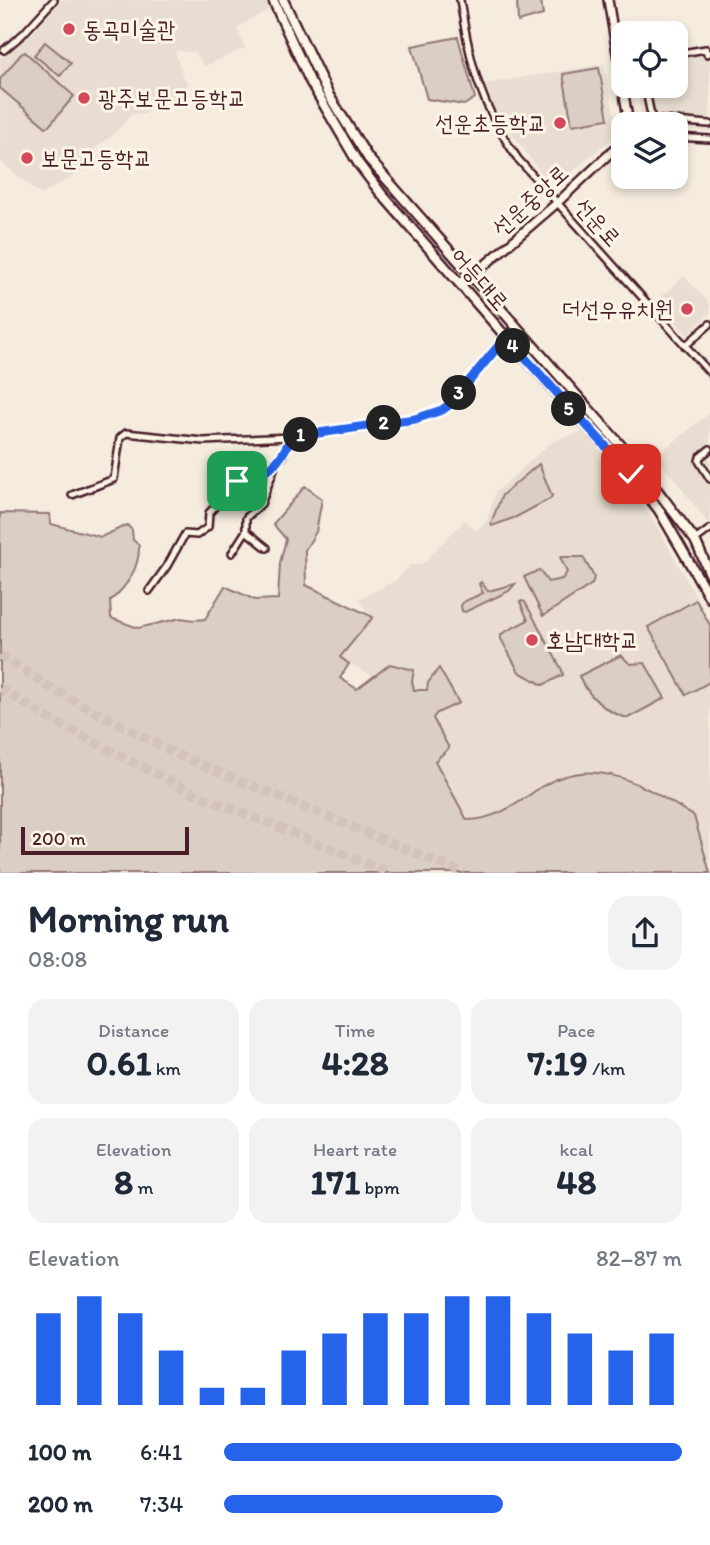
<!DOCTYPE html>
<html lang="en">
<head>
<meta charset="utf-8">
<style>
	:root { --surface:#fff; --page:#f2f2f3; --text:#1f2937; --muted:#747a83; --accent:#2563eb }
	body { margin:0; font-family:Itim,"Poor Story",sans-serif; background:var(--page); color:var(--text); height:100vh; display:flex; flex-direction:column; font-size:26px; white-space:nowrap }
	* { box-sizing:border-box; margin:0 }
	p { font-size:23px; color:var(--muted) }
	.icon { flex:none; width:38px; height:38px; fill:none; stroke:currentColor; stroke-width:2; stroke-linecap:round; stroke-linejoin:round }
	.map { position:relative; height:873px; overflow:hidden }
	.drawer { display:flex; flex-direction:column; background:var(--surface); flex:1 }
	.drawer>* { flex:none }
	.buttons { position:absolute; left:611px; top:21px; display:grid; gap:14px }
	.buttons a { display:grid; place-items:center; width:77px; height:77px; border-radius:14px; background:var(--surface); box-shadow:0 4px 10px #0003; font-size:35px }
	.scale { position:absolute; left:21px; bottom:18px; width:168px; box-sizing:border-box; padding-left:7px; border:4px solid #4a1f2b; border-top:0; font-size:19px; line-height:24px; white-space:nowrap; color:#4a1f2b; -webkit-text-stroke:5px #fcf5e5; paint-order:stroke }
	.pin { position:absolute; display:grid; place-items:center; width:60px; height:60px; color:#fff; margin:-30px; border-radius:14px; box-shadow:0 4px 10px #0006 }
	.km { position:absolute; width:35px; height:35px; margin:-18px; border-radius:50%; background:#222; color:#fff; font-size:19px; line-height:35px; text-align:center }
	.round { display:grid; place-items:center; flex:none; width:74px; height:74px; border-radius:21px; background:var(--page) }
	.headline { display:flex; align-items:center; justify-content:space-between; height:119px; padding:0 28px }
	h1 { font-size:38px; font-weight:800; line-height:52px }
	.stats { display:grid; grid-template-columns:repeat(3,1fr); gap:10px; height:119px; padding:7px 28px }
	.stats div { display:grid; align-content:center; border-radius:18px; background:var(--page); text-align:center }
	.stats b { font-size:35px; font-weight:800 }
	.stats small { font-size:19px; font-weight:400 }
	.stats p { font-size:19px }
	.chart { height:196px; padding:14px 28px }
	.chart p { display:flex; justify-content:space-between }
	.chart svg { width:100%; height:126px; margin-top:7px; stroke:var(--accent); stroke-width:6 }
	ul { padding:0 28px; list-style:none; font-size:23px }
	li { display:grid; grid-template-columns:112px 84px 1fr; align-items:center; height:52px }
	li i { height:18px; border-radius:9px; background:var(--accent) }
	.map>svg:first-child { display:block }
</style>
</head>
<body>
<div class="map">
<svg width="710" height="873" viewBox="0 0 710 873">
	<rect width="100%" height="100%" fill="#f5ecde"/>
	<filter id="ink" filterUnits="userSpaceOnUse"><feTurbulence type="fractalNoise" baseFrequency=".0143" numOctaves="2"/><feDisplacementMap in="SourceGraphic" scale="14" xChannelSelector="R" yChannelSelector="G"/><feConvolveMatrix kernelMatrix="1 2 1 2 8 2 1 2 1" color-interpolation-filters="sRGB"/></filter>
	<g filter="url(#ink)">
		<g fill="#e8ddd0">
			<polygon points="58,0 267,0 271,8 237,28 245,48 205,66 194,52 175,51 182,75 188,83 177,95 161,101 145,114 132,114 113,135 95,148 88,167 41,195 0,161 0,58 33,33"/>
			<polygon points="710,42 710,131 676,129 676,124 643,124 637,86 676,86 676,49"/>
			<polygon points="604,64 618,133 556,185 545,178 497,113 485,84"/>
			<polygon points="684,276 710,304 710,313 687,335 657,300"/>
			<polygon points="710,413 710,525 656,456"/>
			<polygon points="582,432 619,472 658,528 710,623 710,873 467,820 410,717 374,677 339,658 373,618 358,599 395,581 410,565 418,565 428,561 431,554 465,520 476,531 487,521 495,493 548,445 559,439"/>
		</g>
		<g fill="#dbcec4" stroke="#927678" stroke-width="2">
			<polygon points="517,0 541,0 543,15 518,22"/>
			<polygon points="458,37 475,98 464,105 427,99 412,46"/>
			<polygon points="45,42 71,63 60,76 34,55"/>
			<polygon points="25,52 74,96 49,126 46,127 0,88 0,79 21,54"/>
			<polygon points="599,68 608,119 572,125 563,74"/>
			<polygon points="539,464 552,496 550,499 516,517 492,526 491,523 502,495"/>
			<path d="M 305,486 L 322,499 L 316,532 L 305,550 L 306,585 L 373,617 L 340,657 L 349,664 L 340,678 L 357,689 L 390,664 L 414,670 L 412,681 L 414,690 L 427,690 L 428,683 L 439,668 L 459,703 L 437,713 L 433,718 L 449,748 L 435,761 L 467,820 C 492,820 515,806 535,791 C 593,750 642,785 694,816 L 710,873 L 0,873 L 0,513 L 50,514 L 51,524 L 101,537 L 127,525 L 132,530 L 133,540 L 139,545 C 140,567 127,587 110,601 L 111,618 L 138,628 L 181,618 L 194,620 L 205,619 L 225,586 L 255,600 L 278,599 L 280,563 L 286,539 L 273,524 Z"/>
			<polygon points="560,557 583,557 594,577 592,584 543,616 524,577 539,570 548,582 562,579 567,572"/>
			<polygon points="481,582 488,591 515,584 509,591 465,612 462,611 461,606 463,602 483,593 479,584"/>
			<polygon points="696,600 710,625 710,682 686,695 648,627"/>
			<polygon points="522,601 525,602 562,670 563,675 543,685 519,672 501,639 501,634 528,620 520,602"/>
			<path d="M 621,655 L 630,664 L 645,663 L 665,698 L 628,718 C 606,713 588,696 579,676 Z"/>
		</g>
		<g fill="none" stroke-linecap="round" stroke-linejoin="round">
			<g stroke="#d3c3ba" stroke-width="9" stroke-dasharray="9 4.5" stroke-linecap="butt">
				<polyline points="0,655 51,688 180,756 464,873"/>
				<polyline points="0,688 46,717 189,791 390,873"/>
			</g>
			<g stroke="#4a1f2b" stroke-width="10">
				<g id="street">
					<path d="M 460,0 C 470,64 480,105 518,159 L 710,373"/>
					<polyline points="4,50 23,34 54,0"/>
					<polyline points="676,54 706,49 707,54 710,53"/>
					<path d="M 645,86 L 652,120 C 671,119 690,123 710,124"/>
					<polyline points="676,137 710,139"/>
					<polyline points="685,346 710,324"/>
					<polyline points="710,449 700,457 699,461 710,479"/>
					<polyline points="72,495 114,479 120,438 126,433 203,441 291,437 415,419 442,410 449,405 501,342 517,327"/>
					<polyline points="246,531 267,548"/>
					<polyline points="695,540 710,529"/>
					<polyline points="232,553 246,531 246,518 261,504 276,464"/>
					<polyline points="149,591 167,566 185,534 197,535 208,527 209,513 222,499 225,490 237,481 264,473 283,457 291,437"/>
				</g>
			</g>
			<g stroke="#4a1f2b" stroke-width="12">
				<g id="secondary">
					<polyline points="608,0 629,124"/>
					<polyline points="459,283 471,277 557,203 623,141"/>
				</g>
			</g>
			<g stroke="#4a1f2b" stroke-width="13">
				<g id="primary">
					<polyline points="273,0 310,81 358,163 380,192 506,337 631,474 659,510 710,598"/>
					<polyline points="283,0 328,94 368,158 637,464 695,540 710,574"/>
				</g>
			</g>
			<use href="#street" stroke="#fcf5e5" stroke-width="5"/>
			<use href="#secondary" stroke="#fcf5e5" stroke-width="7"/>
			<use href="#primary" stroke="#fcf5e5" stroke-width="8"/>
		</g>
	</g>
	<g fill="none" stroke-linecap="round" stroke-linejoin="round" filter="url(#ink)">
		<g stroke="#fff" stroke-width="14">
			<path id="route" d="M 237,481 C 268,471 278,469 291,437 L 415,419 L 442,410 L 449,405 L 506,337 L 631,474"/>
		</g>
		<use href="#route" stroke="#2563eb" stroke-width="9"/>
	</g>
	<g fill="#d1495b" stroke="#fcf5e5" stroke-width="2.5">
		<circle cx="69" cy="29" r="7"/>
		<circle cx="84" cy="98" r="7"/>
		<circle cx="560" cy="123" r="7"/>
		<circle cx="27" cy="158" r="7"/>
		<circle cx="687" cy="309" r="7"/>
		<circle cx="532" cy="640" r="7"/>
	</g>
	<g text-anchor="middle" dominant-baseline="central" stroke-width="6" stroke-linejoin="round" paint-order="stroke">
		<g font-size="23" fill="#4a1f2b" stroke="#fcf5e5" text-anchor="start">
			<text x="83" y="29">동곡미술관</text>
			<text x="98" y="98">광주보문고등학교</text>
			<text x="546" y="123" text-anchor="end">선운초등학교</text>
			<text x="41" y="158">보문고등학교</text>
			<text x="673" y="309" text-anchor="end">더선우유치원</text>
			<text x="546" y="640">호남대학교</text>
		</g>
		<g font-size="23" fill="#4a1f2b" stroke="#fcf5e5">
			<text transform="translate(530 200) rotate(-42)">선운중앙로</text>
			<text transform="translate(598 222) rotate(48)">선운로</text>
			<text transform="translate(480 279) rotate(49)">어등대로</text>
		</g>
	</g>
</svg>
<div class="buttons">
<a><svg class="icon" aria-label="locate" viewBox="0 0 24 24"><circle cx="12" cy="12" r="6"/><path d="M12 2v4M12 18v4M2 12h4M18 12h4"/></svg></a>
<a><svg class="icon" aria-label="layers" viewBox="0 0 24 24"><path d="M12 4l9 5-9 5-9-5zM3 14l9 5 9-5"/></svg></a>
</div>
<div class="scale">200 m</div>
<div class="pin" style="left:237px;top:481px;background:#1e9e55"><svg class="icon" aria-label="arrive" viewBox="0 0 24 24"><path d="M6 21V4h12l-3 4 3 4H6"/></svg></div>
<div class="pin" style="left:631px;top:474px;background:#d93025"><svg class="icon" aria-label="check" viewBox="0 0 24 24"><path d="M5 12l5 5 9-10"/></svg></div>
<b class="km" style="left:301px;top:435px">1</b>
<b class="km" style="left:384px;top:423px">2</b>
<b class="km" style="left:459px;top:393px">3</b>
<b class="km" style="left:513px;top:346px">4</b>
<b class="km" style="left:569px;top:409px">5</b>
</div>
<section class="drawer">
<div class="headline"><div><h1>Morning run</h1><p>08:08</p></div><a class="round"><svg class="icon" aria-label="share" viewBox="0 0 24 24"><path d="M12 15V3M7 8l5-5 5 5M5 13v7h14v-7"/></svg></a></div>
<div class="stats">
<div><p>Distance</p><b>0.61<small> km</small></b></div>
<div><p>Time</p><b>4:28</b></div>
<div><p>Pace</p><b>7:19<small> /km</small></b></div>
</div>
<div class="stats">
<div><p>Elevation</p><b>8<small> m</small></b></div>
<div><p>Heart rate</p><b>171<small> bpm</small></b></div>
<div><p>kcal</p><b>48</b></div>
</div>
<div class="chart"><p><span>Elevation</span>82–87 m</p>
<svg viewBox="0 0 160 44" preserveAspectRatio="none"><path d="M5 44V12M15 44V6M25 44V12M35 44V25M45 44V38M55 44V38M65 44V25M75 44V19M85 44V12M95 44V12M105 44V6M115 44V6M125 44V12M135 44V19M145 44V25M155 44V19"/></svg>
</div>
<ul>
<li><b>100 m</b>6:41<i style="width:100%"></i></li>
<li><b>200 m</b>7:34<i style="width:61%"></i></li>
</ul>
</section>
</body>
</html>
